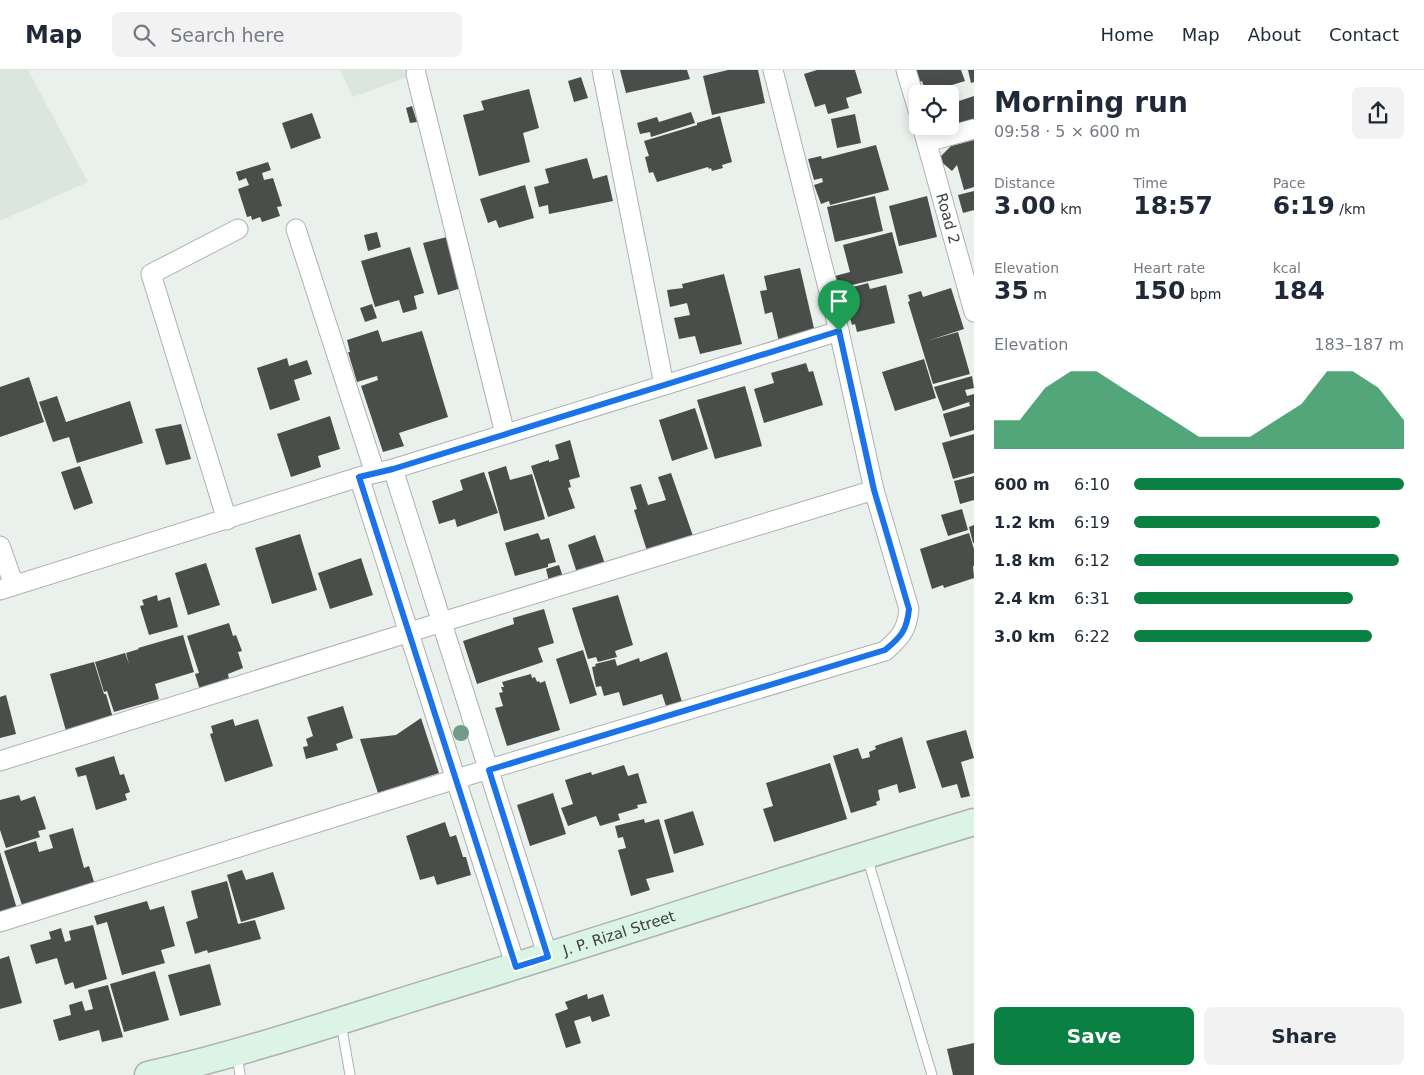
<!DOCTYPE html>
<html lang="en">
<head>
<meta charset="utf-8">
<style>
	:root { --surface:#fff; --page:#f2f2f3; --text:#1f2937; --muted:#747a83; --line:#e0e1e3; --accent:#0b8043 }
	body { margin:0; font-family:"DejaVu Sans",sans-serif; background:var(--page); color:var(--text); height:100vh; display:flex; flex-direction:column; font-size:19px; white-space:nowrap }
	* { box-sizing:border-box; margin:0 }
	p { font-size:16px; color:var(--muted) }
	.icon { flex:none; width:28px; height:28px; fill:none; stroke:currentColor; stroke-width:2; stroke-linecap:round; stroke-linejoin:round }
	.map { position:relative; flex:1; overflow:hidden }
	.panel { display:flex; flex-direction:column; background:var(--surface); width:450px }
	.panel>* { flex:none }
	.buttons { position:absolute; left:909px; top:15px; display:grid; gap:10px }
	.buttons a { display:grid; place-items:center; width:50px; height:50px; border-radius:8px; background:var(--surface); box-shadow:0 2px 12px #0003; font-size:25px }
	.pin { position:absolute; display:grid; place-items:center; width:42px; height:42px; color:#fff; margin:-51px -21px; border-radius:50% 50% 50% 0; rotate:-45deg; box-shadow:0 0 5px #0007 }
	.pin .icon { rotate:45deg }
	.round { display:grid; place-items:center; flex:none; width:52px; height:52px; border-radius:8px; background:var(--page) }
	.summary { display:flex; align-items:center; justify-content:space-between; height:85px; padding:0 20px }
	h1 { font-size:28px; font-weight:800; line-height:38px }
	.metrics { display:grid; grid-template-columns:repeat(3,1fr); gap:8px; height:85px; padding:5px 20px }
	.metrics div { display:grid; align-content:center }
	.metrics b { font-size:25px; font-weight:800 }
	.metrics small { font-size:14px; font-weight:400 }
	.metrics p { font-size:14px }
	.chart { height:140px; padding:10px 20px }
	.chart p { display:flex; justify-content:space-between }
	.chart svg { width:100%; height:90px; margin-top:5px; fill:var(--accent); opacity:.7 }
	.action { display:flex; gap:10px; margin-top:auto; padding:10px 20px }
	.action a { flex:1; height:58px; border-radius:8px; background:var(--accent); color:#fff; font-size:20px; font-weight:800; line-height:58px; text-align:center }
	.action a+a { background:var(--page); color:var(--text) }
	ul { padding:0 20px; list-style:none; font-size:16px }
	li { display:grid; grid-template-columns:80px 60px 1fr; align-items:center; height:38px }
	li i { height:12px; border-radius:6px; background:var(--accent) }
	header { display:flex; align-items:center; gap:30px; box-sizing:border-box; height:70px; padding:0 25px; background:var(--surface); border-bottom:1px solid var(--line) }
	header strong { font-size:24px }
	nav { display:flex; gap:28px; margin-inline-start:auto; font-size:18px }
	.search { width:350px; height:45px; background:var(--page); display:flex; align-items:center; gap:12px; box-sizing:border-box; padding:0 18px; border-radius:8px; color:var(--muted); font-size:19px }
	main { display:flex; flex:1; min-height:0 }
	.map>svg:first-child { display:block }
</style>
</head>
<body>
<header>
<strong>Map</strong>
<div class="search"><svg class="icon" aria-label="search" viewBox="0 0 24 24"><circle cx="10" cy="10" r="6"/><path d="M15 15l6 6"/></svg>Search here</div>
<nav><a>Home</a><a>Map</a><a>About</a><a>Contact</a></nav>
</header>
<main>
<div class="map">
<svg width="974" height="1005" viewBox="0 0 974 1005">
	<rect width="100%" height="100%" fill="#eaf0ec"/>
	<g fill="#dae6de">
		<polygon points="0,0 28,0 88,112 0,151"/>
		<polygon points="340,0 427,0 353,27"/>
	</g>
	<g fill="#494e4b">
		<polygon points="620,0 687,0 690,9 626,23"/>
		<polygon points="728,0 758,0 765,33 712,45 703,6"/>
		<polygon points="817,0 855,0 862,23 846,28 849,38 828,44 825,34 815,37 804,4"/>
		<polygon points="914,0 961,0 965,11 926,23 922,11 914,14"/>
		<polygon points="968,0 974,0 974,12 971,13"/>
		<polygon points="581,7 588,28 574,32 568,11"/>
		<polygon points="529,19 539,58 523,63 530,92 479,106 463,45 484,40 481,31"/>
		<polygon points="974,26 974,54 945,63 942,56 950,56 950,34"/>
		<polygon points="412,36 417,52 410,53 406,38"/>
		<polygon points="691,42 695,53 651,67 650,62 640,64 637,53 657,47 659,52"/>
		<polygon points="312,43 321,68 291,79 282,53"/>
		<polygon points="855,44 861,73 837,78 831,49"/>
		<polygon points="720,46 732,92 722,95 723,98 712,101 711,98 709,99 708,97 657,112 653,102 649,103 645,87 649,86 644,71 697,55 697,53"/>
		<polygon points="974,70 974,117 964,120 957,95 952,101 938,89 951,76"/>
		<polygon points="876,75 889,120 830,135 829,131 821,134 814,115 823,112 822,108 814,110 808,89 821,86 822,89"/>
		<polygon points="587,88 593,109 607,105 613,131 549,144 548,135 539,137 534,117 549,113 545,99"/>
		<polygon points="268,92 271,100 262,103 264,110 273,108 282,136 277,137 280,146 262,152 260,147 252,150 251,146 247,147 238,119 249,115 246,108 239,111 236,102"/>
		<polygon points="525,115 534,148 499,158 496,150 488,153 480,129"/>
		<polygon points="974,121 974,140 963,143 958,125"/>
		<polygon points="875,126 883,161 835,172 827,137"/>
		<polygon points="927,126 937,167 899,176 889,136"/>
		<polygon points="377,162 381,177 368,181 364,165"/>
		<polygon points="892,162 903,203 839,218 835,206 850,202 843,175"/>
		<polygon points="451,166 465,217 438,225 423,173"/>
		<polygon points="410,177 424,223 414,226 417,239 403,243 399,230 375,237 361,191"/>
		<polygon points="800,198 816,267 780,276 772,242 765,244 760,221 767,220 764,206"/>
		<polygon points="724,204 742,274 700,284 695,266 679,269 674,248 690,245 687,233 670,237 667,220 683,218 682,214"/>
		<polygon points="868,213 870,219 886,215 895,253 857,262 855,254 852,255 842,220"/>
		<polygon points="951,218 964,259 927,271 958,262 970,304 933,314 908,232 910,231 908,225 921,221 923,227"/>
		<polygon points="372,234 377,248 365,252 360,238"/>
		<polygon points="378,260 382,272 422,261 448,347 399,363 404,376 383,382 361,316 378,310 377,306 357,312 348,282 350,282 347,270"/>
		<polygon points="287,288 289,296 307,290 312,304 294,310 300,330 270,340 257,298"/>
		<polygon points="924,289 936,328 895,341 882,302"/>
		<polygon points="806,293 809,302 813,301 823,335 764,353 754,319 774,313 771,303"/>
		<polygon points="972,306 974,318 965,320 967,326 974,324 974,360 950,367 943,344 970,336 969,332 943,341 934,317"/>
		<polygon points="29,307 44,352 0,367 0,317"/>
		<polygon points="745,316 762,376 715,389 697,330"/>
		<polygon points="57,326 66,352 130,331 143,373 77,393 69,367 53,372 39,332"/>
		<polygon points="695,338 708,379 672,391 659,350"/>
		<polygon points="330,346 340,379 318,386 321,397 291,407 277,364"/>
		<polygon points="181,354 191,389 166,395 155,359"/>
		<polygon points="974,364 974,403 953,409 942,373"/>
		<polygon points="570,370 580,407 569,410 571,417 568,418 575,438 548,447 531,396 549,390 549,392 559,389 555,375"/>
		<polygon points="80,396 93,433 74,440 61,402"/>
		<polygon points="506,396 510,410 532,404 545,449 504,461 488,402"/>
		<polygon points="484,402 498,443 457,457 455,449 439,454 432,431 463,420 460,410"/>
		<polygon points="671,403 693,466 647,481 634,440 637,439 630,417 641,414 648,435 666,430 658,407"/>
		<polygon points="974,406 974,430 960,434 954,411"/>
		<polygon points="962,439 968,460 948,466 941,445"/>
		<polygon points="974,455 974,473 973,473 969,457"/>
		<polygon points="538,463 541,470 549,468 556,492 548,494 548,497 515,506 505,473"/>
		<polygon points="969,463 974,479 974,496 973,496 974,508 944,518 943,515 932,519 920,479"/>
		<polygon points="300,464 317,520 272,534 255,478"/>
		<polygon points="595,465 605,494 577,503 568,475"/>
		<polygon points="361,488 373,525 330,539 318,503"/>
		<polygon points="206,493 220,535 188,545 175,503"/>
		<polygon points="559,495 563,507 549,511 546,499"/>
		<polygon points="157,525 158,531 170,527 178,557 149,565 140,536 144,535 142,530"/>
		<polygon points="618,525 633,575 615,581 617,587 598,592 596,587 588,589 572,538"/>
		<polygon points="544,539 554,573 538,578 543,592 477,614 463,571 514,554 513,548"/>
		<polygon points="229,553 233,566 236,565 242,581 238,582 243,598 228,604 229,609 219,612 220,614 200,620 195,604 199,603 187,566"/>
		<polygon points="183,565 194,602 155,614 159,629 114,642 107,621 104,622 95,592 125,583 129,594 126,583 139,579 138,578"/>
		<polygon points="583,580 597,625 570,634 556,589"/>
		<polygon points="667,582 682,632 666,636 662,624 623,636 619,622 604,626 601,616 596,617 592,597 596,596 595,594 615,589 617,596 639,588 640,592"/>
		<polygon points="94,592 104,624 106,624 113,648 66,661 50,604"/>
		<polygon points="531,604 532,608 535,607 537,612 539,611 540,613 545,611 560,660 507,676 495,638 503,636 499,623 503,622 501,617 504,617 502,612"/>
		<polygon points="6,625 16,664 0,668 0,627"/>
		<polygon points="343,636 353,668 336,674 338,680 306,689 303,677 308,676 306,669 313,666 307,647"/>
		<polygon points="421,648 439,703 378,723 360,669 396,665"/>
		<polygon points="233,649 235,656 258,649 273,696 225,712 210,664 213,663 211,656"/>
		<polygon points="966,660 974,688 961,692 970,726 961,728 957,714 942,718 926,671"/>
		<polygon points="902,667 916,718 899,723 897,714 878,720 880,730 876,732 877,735 851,743 833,686 858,678 862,689 870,687 869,682 876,679 875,676"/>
		<polygon points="114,686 120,705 124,704 130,722 125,724 127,730 96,740 86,705 78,707 75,698"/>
		<polygon points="830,693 847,749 774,772 763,739 773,736 766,713"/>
		<polygon points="624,695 628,706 638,703 647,733 637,735 638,738 618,744 620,750 600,756 596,746 568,756 561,738 573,734 565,710 591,702 592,705"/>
		<polygon points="553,723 566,764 530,776 517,735"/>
		<polygon points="19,725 21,731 35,726 46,759 38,761 40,767 6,778 0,760 0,730"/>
		<polygon points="693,741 704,775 674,784 664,750"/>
		<polygon points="644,749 645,753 659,749 674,802 646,809 650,820 631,826 618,780 626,778 623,767 618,768 615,756"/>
		<polygon points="445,752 450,767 456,765 463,787 466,787 471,805 437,815 434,806 420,810 406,766"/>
		<polygon points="73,758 84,798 89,796 95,815 23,838 4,781 36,771 39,782 53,778 49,765"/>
		<polygon points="0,782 17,839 0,844"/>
		<polygon points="242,800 246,810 273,802 285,839 241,852 227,805"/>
		<polygon points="227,811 238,854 255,850 261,869 208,883 207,880 195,884 186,852 198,848 191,821"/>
		<polygon points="147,831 150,840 164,836 175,876 161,880 165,893 122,905 107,852 97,855 94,846"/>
		<polygon points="93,855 107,909 75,919 73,912 65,915 57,888 36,894 30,875 51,869 49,862 61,858 65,872 71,870 69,861"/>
		<polygon points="9,886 22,933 0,939 0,889"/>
		<polygon points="210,894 221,935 180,946 168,905"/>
		<polygon points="155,901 169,950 124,962 110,914"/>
		<polygon points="108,915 123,967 102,972 99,960 59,971 53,950 71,945 69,935 82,931 85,941 93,939 88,920"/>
		<polygon points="587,924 588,929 603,924 610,946 592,952 590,946 574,951 581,973 566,978 555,944 568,939 565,932"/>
		<polygon points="974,973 974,1005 953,1005 947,979"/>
	</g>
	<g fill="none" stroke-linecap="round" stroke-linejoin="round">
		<g stroke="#adb2ae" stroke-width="11">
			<g id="service">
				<polyline points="867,787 932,1005"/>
				<polyline points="341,953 350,1005"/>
				<polyline points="237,984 240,1005"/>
			</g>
		</g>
		<g stroke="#adb2ae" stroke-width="21">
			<g id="minor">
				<polyline points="602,0 664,315"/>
				<polyline points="906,0 918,40"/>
				<polyline points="416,4 505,364"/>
				<path id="s1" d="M 922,56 L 974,242"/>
				<polyline points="927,72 974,59"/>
				<polyline points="296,159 375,403"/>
				<polyline points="393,399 548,887"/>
				<polyline points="359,407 516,897"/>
				<polyline points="227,450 151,204 238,159"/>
				<polyline points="0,476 14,515"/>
				<polyline points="0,520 359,407 393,399 839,261"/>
				<polyline points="0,691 442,552 874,420"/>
				<path d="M 0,852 L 456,709 L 885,581 C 901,567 907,560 909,539 L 874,420 L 839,261 L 773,0"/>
			</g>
		</g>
		<g stroke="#adb2ae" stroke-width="29">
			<g id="secondary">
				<path id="s2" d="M 148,1005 C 240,984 330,954 419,926 C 605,869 788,808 974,752"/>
			</g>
		</g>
		<use href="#service" stroke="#fff" stroke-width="9"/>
		<use href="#minor" stroke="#fff" stroke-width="19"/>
		<use href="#secondary" stroke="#dcf4e6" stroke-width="26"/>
	</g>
	<circle fill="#709c88" cx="461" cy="663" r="8"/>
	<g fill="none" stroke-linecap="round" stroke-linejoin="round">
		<g stroke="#fff" stroke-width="10">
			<path id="route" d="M 839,261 L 874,420 L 909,539 C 907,560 901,567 885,580 L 489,700 L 548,887 L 516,897 L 359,407 L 393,399 Z"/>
		</g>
		<use href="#route" stroke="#1a73e8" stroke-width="6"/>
	</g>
	<g text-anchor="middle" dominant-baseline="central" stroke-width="5" stroke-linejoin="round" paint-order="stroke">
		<g font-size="15" fill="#3b3e3c" stroke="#f7fdf9">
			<text stroke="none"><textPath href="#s1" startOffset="96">Road 2</textPath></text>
			<text stroke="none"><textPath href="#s2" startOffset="492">J. P. Rizal Street</textPath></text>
		</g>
	</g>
</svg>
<div class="buttons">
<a><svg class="icon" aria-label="locate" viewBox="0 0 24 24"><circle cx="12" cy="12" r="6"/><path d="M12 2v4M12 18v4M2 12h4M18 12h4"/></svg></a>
</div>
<div class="pin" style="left:839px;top:261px;background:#1e9e55"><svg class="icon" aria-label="arrive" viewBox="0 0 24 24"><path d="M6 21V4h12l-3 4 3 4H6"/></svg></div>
</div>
<section class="panel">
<div class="summary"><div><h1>Morning run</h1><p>09:58 · 5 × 600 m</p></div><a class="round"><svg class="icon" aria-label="share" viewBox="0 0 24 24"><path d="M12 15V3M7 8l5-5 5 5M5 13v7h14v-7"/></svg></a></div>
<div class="metrics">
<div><p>Distance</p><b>3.00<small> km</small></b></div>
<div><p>Time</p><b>18:57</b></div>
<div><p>Pace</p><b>6:19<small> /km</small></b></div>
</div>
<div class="metrics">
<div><p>Elevation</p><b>35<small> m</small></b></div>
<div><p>Heart rate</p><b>150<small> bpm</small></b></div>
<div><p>kcal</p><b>184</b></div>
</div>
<div class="chart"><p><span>Elevation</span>183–187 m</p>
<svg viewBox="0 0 160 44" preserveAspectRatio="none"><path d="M0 44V30L10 30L20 14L30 6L40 6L50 14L60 22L70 30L80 38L90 38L100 38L110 30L120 22L130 6L140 6L150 14L160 30V44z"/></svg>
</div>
<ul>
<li><b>600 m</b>6:10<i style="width:100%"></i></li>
<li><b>1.2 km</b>6:19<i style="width:91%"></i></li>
<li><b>1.8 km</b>6:12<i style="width:98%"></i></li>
<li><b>2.4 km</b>6:31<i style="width:81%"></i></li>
<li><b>3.0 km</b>6:22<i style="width:88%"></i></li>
</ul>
<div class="action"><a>Save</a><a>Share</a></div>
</section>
</main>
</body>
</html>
